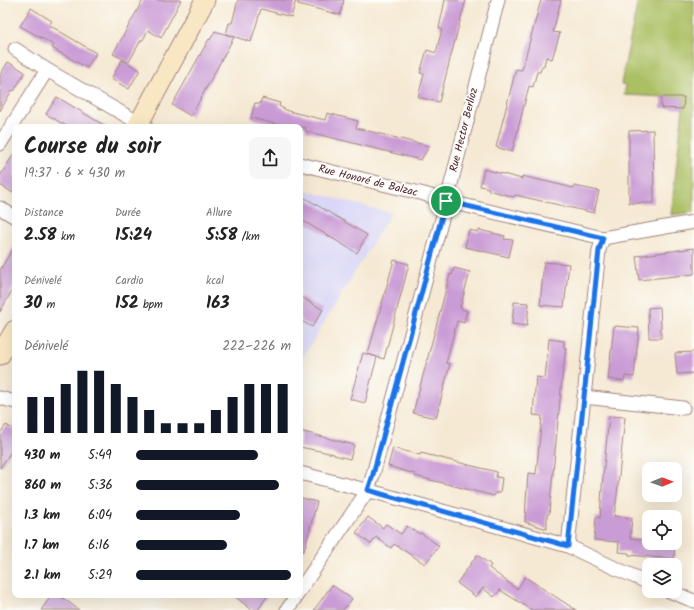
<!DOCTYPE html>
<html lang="fr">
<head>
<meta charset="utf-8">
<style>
	:root { --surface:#fff; --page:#f6f6f6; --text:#222; --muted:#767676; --accent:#111827 }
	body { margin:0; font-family:Kalam,sans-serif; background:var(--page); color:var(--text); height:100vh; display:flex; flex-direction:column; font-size:15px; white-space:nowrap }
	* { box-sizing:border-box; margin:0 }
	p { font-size:13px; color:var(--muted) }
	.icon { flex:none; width:22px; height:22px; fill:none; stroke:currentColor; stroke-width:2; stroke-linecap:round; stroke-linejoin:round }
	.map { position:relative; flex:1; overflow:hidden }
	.sheet { position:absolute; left:12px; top:124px; width:291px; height:474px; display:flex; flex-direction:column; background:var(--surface); border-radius:8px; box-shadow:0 4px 16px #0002 }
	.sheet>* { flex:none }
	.needle { width:26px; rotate:89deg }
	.controls { position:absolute; left:642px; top:462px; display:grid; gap:8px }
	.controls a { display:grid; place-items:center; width:40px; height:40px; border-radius:8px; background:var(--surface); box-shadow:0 4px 16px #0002; font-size:20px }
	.pin { position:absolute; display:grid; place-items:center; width:34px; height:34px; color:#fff; margin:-17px; border:2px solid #fff; border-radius:50%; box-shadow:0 1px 4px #0007 }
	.round { display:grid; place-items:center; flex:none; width:42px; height:42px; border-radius:8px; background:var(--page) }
	.head { display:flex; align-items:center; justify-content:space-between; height:68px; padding:0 12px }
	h1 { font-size:22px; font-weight:600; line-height:30px }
	.metrics { display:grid; grid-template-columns:repeat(3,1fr); gap:6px; height:68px; padding:4px 12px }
	.metrics div { display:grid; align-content:center }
	.metrics b { font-size:17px; font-weight:600 }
	.metrics small { font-size:11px; font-weight:400 }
	.metrics p { font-size:11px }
	.chart { height:112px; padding:8px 12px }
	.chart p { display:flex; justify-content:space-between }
	.chart svg { width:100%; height:72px; margin-top:4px; stroke:var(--accent); stroke-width:6 }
	ul { padding:0 12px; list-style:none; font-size:13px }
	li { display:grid; grid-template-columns:64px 48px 1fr; align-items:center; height:30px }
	li i { height:10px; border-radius:5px; background:var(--accent) }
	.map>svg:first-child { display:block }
</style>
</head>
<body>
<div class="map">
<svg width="694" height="610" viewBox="0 0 694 610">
	<rect width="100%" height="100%" fill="#fdfcf7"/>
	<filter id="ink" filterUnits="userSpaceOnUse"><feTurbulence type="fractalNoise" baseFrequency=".025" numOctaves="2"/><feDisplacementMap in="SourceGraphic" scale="8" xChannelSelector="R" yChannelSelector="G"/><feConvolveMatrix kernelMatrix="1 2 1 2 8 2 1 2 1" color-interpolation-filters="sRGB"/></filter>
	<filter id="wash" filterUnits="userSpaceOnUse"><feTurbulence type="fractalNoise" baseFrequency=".012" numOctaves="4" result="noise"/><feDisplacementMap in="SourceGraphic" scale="16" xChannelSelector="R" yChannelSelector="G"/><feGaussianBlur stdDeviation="0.9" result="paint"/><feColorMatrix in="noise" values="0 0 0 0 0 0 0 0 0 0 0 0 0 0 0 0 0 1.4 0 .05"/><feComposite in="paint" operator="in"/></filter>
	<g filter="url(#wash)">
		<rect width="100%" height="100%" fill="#f5e9d3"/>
		<polygon fill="#d9d6f7" points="300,189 391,213 300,362"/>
		<polygon fill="#abbf63" stroke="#7a6f47" points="638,0 694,0 694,212 671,215 684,98 624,95 626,85 621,84"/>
		<g id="blocks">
			<g fill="#ca9cd6">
				<polygon points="143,0 181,0 161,38 148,30 143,40 141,40 129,62 113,54"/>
				<polygon points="238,0 296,0 291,17 261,9 251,42 226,34 229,23 232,23"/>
				<polygon points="298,0 344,0 340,15 298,4"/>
				<polygon points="445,0 466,0 460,21 439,102 418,97 424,74 420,73 427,50 436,53 442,29 439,28"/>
				<polygon points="541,0 561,0 553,32 560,33 552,59 546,57 544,66 542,66 540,72 537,72 533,87 529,86 512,152 496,147 516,69 522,70"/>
				<polygon points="31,8 52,21 49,25 96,53 87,68 52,48 54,45 20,26"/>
				<polygon points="215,31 234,37 191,116 172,105 209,39 210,40"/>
				<polygon points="122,60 140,70 129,89 111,79"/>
				<polygon points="8,62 25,72 14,91 12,90 0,111 0,75"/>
				<polygon points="57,97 107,127 68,127 46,114"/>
				<polygon points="661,97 684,97 683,109 661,108"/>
				<polygon points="262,98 280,103 279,106 288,111 325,120 327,113 358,121 356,128 429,146 421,160 305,131 306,127 288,127 251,118 255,103 260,104"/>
				<polygon points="653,130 654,203 629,203 629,131"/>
				<polygon points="15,152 15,194 0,185 0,176"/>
				<polygon points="484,169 522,179 522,176 574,188 574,186 599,191 594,213 515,195 514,197 488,190 489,188 480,186"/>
				<polygon points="300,195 367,235 357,253 300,219"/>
				<polygon points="469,230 478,232 479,230 505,236 504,239 513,240 509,257 465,247"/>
				<polygon points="15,245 15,285 0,312 0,270"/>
				<polygon points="694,248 694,274 639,280 636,256"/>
				<polygon points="394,260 409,264 384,359 368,354"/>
				<polygon points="544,262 569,264 564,307 540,305"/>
				<polygon points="454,268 470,272 460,308 467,311 464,323 457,321 446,363 450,364 436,418 413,413 450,274 452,275"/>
				<polygon points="300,296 323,310 312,327 300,320"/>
				<polygon points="514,302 529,303 527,326 512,324"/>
				<polygon points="660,307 661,325 661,338 649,338 648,308"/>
				<polygon points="614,326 639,328 634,377 625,376 624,381 608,379"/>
				<polygon points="549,339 564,341 564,348 566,348 562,379 549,514 547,514 547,529 525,522 526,501 528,473 536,474 542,416 533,415 536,377 545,378"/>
				<polygon points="694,352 694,373 677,374 675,353"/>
				<polygon points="363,353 377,357 365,403 350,399"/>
				<polygon points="609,416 625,417 617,495 614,516 632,518 630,538 648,540 648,543 675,543 674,559 629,555 629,553 618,552 619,542 594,540 596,517 600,518 602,487"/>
				<polygon points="6,425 15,430 15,446 0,468 0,433"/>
				<polygon points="300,431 354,445 350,459 334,455 334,454 300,447"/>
				<polygon points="393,448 420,455 421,453 497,472 496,477 502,478 500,493 495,493 494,496 415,476 415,474 388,466"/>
				<polygon points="302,498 317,502 304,551 300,550 300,504"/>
				<polygon points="368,517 383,528 386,524 401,534 407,526 420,534 421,533 439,546 425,564 394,544 391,548 376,537 371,544 356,533"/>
				<polygon points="477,555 491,565 489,568 517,589 525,577 576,610 532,610 500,590 494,597 483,588 476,597 457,583"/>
				<polygon points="332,585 352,599 343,610 314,610"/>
				<polygon points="52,595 59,595 79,610 41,610"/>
				<polygon points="233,595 268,595 258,610 252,610"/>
			</g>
		</g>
	</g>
	<g filter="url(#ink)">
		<use href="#blocks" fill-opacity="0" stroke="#a0847f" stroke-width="1"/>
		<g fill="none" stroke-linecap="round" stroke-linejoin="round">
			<g stroke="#a0847f" stroke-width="15">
				<g id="street">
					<polyline points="15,49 47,70 146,127"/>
					<polyline points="0,144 47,70"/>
					<polyline points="300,164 424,194 446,201 603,238 694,222"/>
					<polyline points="0,208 15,217"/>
					<polyline points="584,397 683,408"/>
					<polyline points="0,398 15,402"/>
					<polyline points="300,473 385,495 568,546 617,569 649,583"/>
					<polyline points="568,546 584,397 599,250 603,238"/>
					<polyline points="300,590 368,490 372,478 442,219 498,0"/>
					<polyline points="669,591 694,601"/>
					<polyline points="287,610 297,595"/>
				</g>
			</g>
			<g stroke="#a0847f" stroke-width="21">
				<g id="secondary">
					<polyline points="137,127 205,0"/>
					<polyline points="0,355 15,330"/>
				</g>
			</g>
			<use href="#street" stroke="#fff" stroke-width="13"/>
			<use href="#secondary" stroke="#f9e7c3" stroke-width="19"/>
		</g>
	</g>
	<g fill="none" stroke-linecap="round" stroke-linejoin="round" filter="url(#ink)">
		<g stroke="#fff" stroke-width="8">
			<polygon id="route" points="446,201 603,238 599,250 584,397 568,546 385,495 368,490 372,478"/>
		</g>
		<use href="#route" stroke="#1a73e8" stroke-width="5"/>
	</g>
	<g text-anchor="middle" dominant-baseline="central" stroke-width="4" stroke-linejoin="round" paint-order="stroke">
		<g font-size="11" fill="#4a1f2b" stroke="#fdfcf7">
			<text transform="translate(464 130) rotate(-76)">Rue Hector Berlioz</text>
			<text transform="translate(368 181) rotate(14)">Rue Honoré de Balzac</text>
		</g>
	</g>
</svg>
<div class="controls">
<a><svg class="needle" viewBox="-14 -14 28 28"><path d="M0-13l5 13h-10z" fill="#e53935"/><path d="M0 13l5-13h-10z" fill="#767676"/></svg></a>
<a><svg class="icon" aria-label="locate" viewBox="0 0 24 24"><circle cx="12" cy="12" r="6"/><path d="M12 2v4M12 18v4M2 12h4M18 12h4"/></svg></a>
<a><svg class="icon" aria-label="layers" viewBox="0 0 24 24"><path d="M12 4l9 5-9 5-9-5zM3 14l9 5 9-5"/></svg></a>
</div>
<div class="pin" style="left:446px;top:201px;background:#1e9e55"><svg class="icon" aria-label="arrive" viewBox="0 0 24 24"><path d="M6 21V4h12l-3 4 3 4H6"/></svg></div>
<section class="sheet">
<div class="head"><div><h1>Course du soir</h1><p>19:37 · 6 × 430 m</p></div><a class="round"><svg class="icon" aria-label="share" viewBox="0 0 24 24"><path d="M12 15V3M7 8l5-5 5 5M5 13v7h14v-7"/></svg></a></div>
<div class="metrics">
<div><p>Distance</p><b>2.58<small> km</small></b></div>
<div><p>Durée</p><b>15:24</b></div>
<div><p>Allure</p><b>5:58<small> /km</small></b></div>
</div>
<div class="metrics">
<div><p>Dénivelé</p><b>30<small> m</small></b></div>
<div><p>Cardio</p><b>152<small> bpm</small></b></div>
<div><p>kcal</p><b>163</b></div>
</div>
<div class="chart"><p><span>Dénivelé</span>222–226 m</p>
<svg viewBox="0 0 160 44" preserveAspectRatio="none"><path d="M5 44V22M15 44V22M25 44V14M35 44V6M45 44V6M55 44V14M65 44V22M75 44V30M85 44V38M95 44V38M105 44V38M115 44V30M125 44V22M135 44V14M145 44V14M155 44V14"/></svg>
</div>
<ul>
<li><b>430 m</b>5:49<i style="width:79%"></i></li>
<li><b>860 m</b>5:36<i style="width:92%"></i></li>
<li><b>1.3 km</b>6:04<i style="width:67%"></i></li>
<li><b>1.7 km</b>6:16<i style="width:59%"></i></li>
<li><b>2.1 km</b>5:29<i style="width:100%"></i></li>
</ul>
</section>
</div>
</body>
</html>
